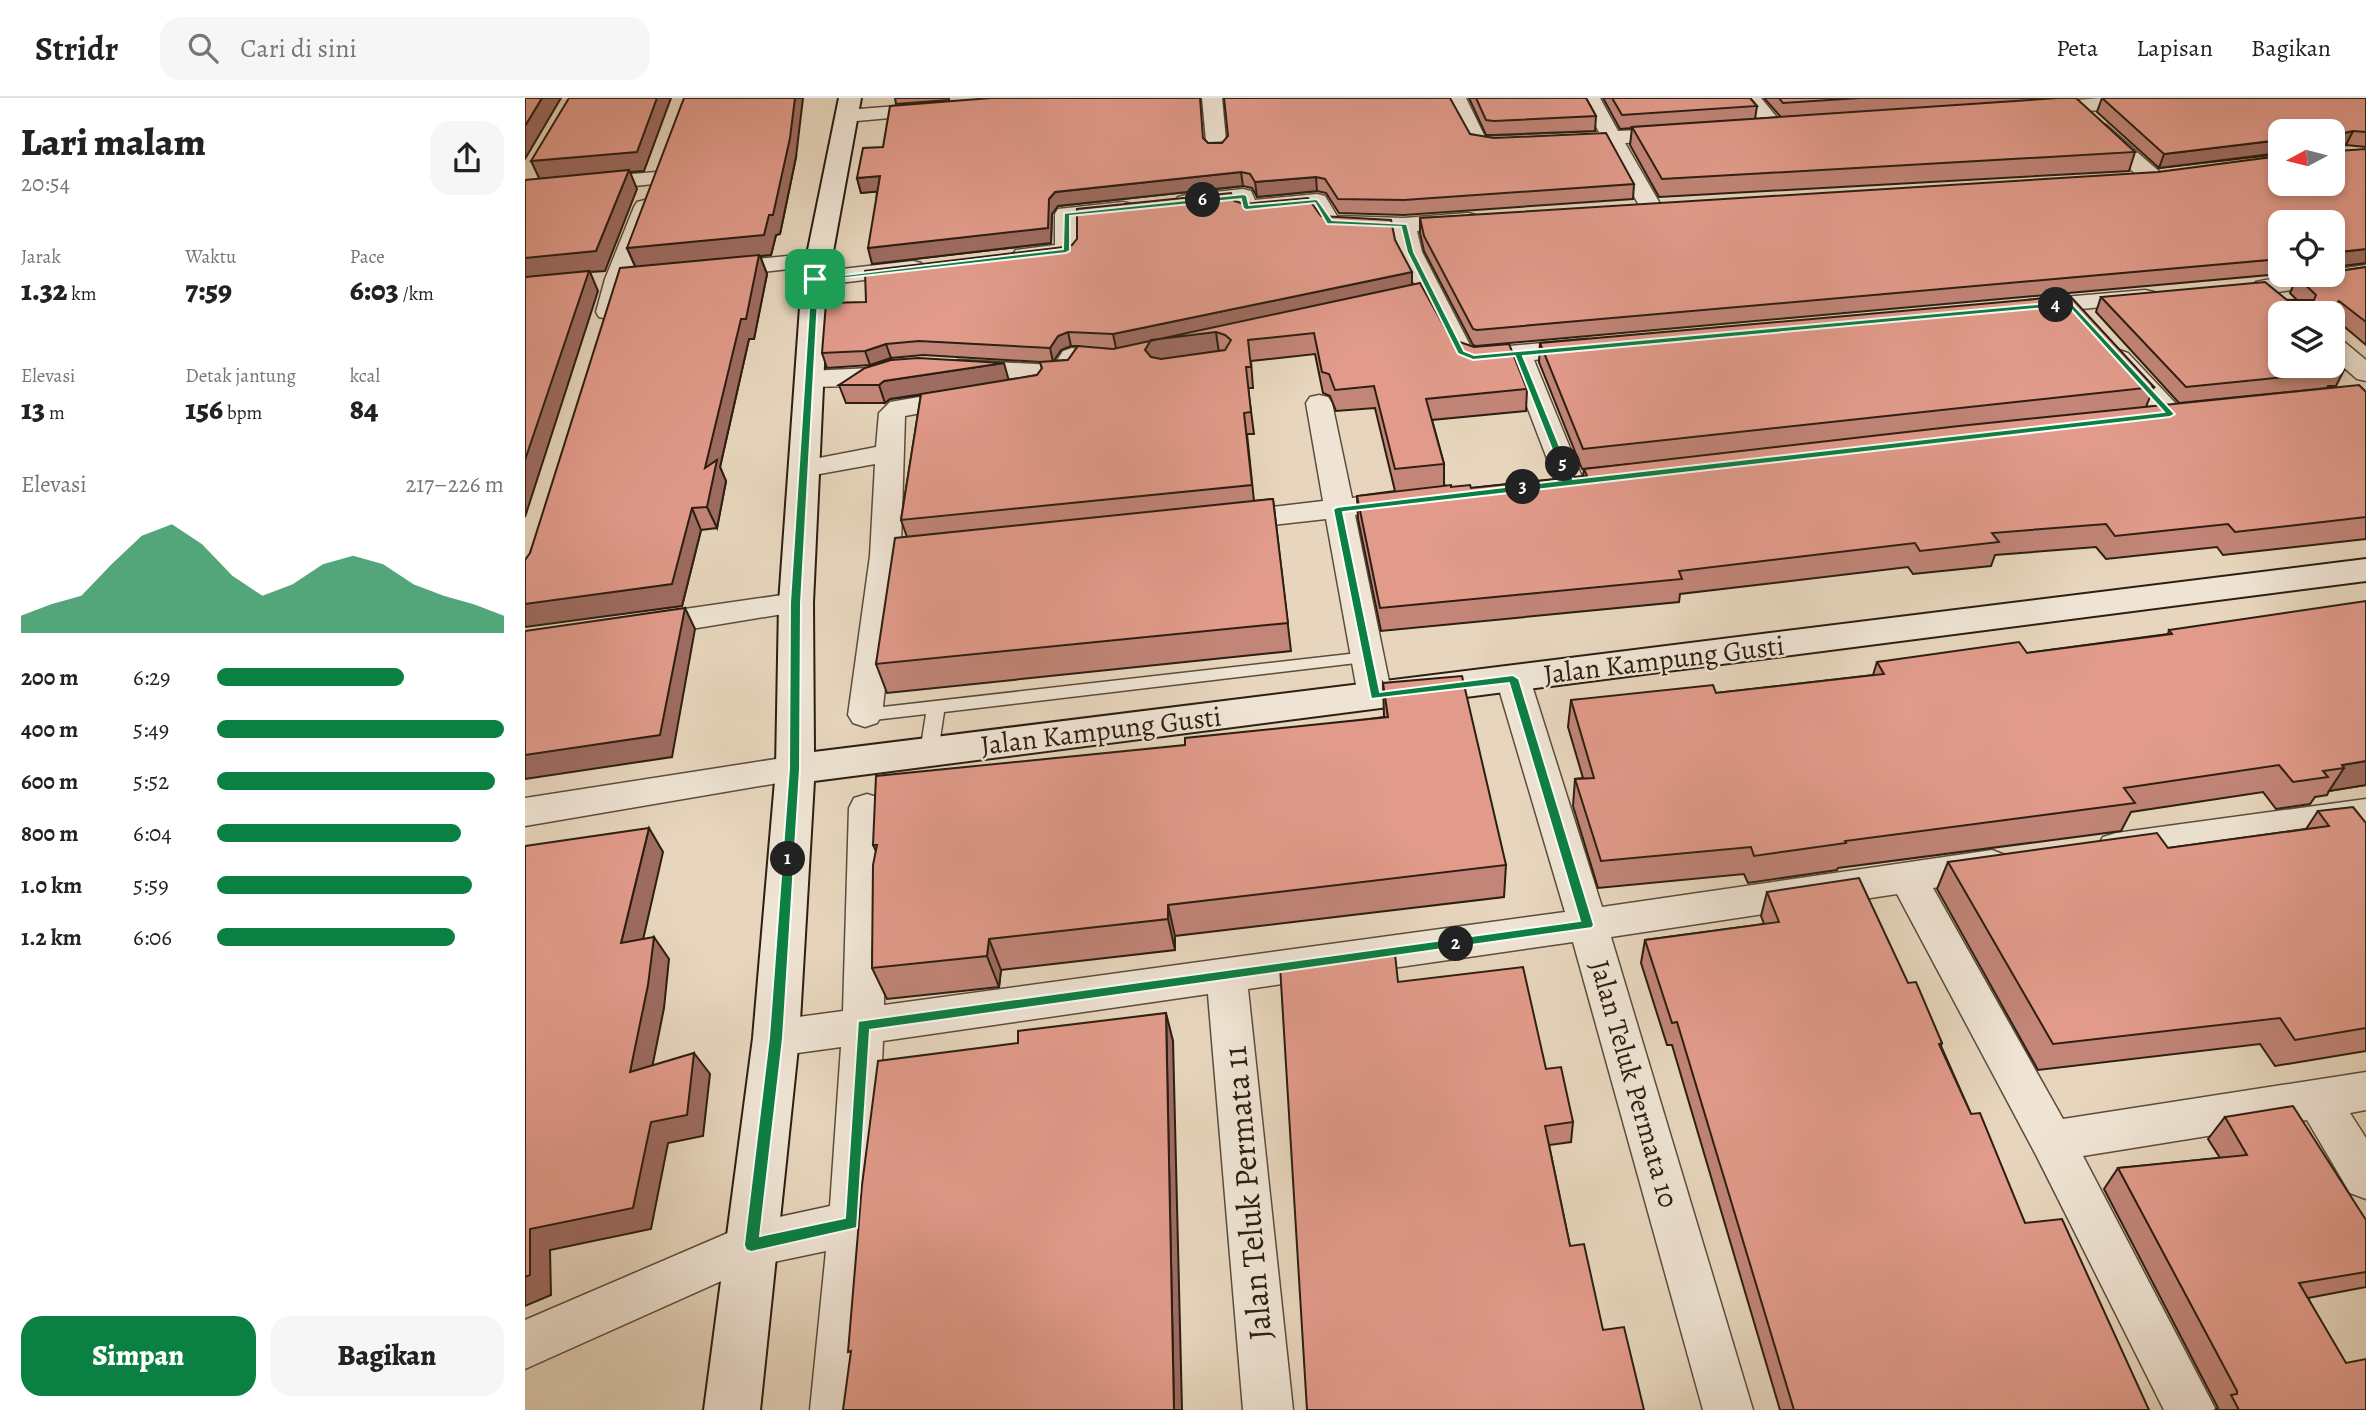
<!DOCTYPE html>
<html lang="id">
<head>
<meta charset="utf-8">
<style>
	:root { --surface:#fff; --page:#f6f6f6; --text:#222; --muted:#767676; --line:#e0e0e0; --accent:#0b8043 }
	body { margin:0; font-family:Alegreya,serif; background:var(--page); color:var(--text); height:100vh; display:flex; flex-direction:column; font-size:26px; white-space:nowrap }
	* { box-sizing:border-box; margin:0 }
	p { font-size:23px; color:var(--muted) }
	.icon { flex:none; width:38px; height:38px; fill:none; stroke:currentColor; stroke-width:2; stroke-linecap:round; stroke-linejoin:round }
	.map { position:relative; flex:1; overflow:hidden }
	.sheet { display:flex; flex-direction:column; background:var(--surface); width:525px }
	.sheet>* { flex:none }
	.needle { width:46px; rotate:263deg }
	.fabs { position:absolute; left:1743px; top:21px; display:grid; gap:14px }
	.fabs a { display:grid; place-items:center; width:77px; height:77px; border-radius:14px; background:var(--surface); box-shadow:0 4px 10px #0003; font-size:35px }
	.pin { position:absolute; display:grid; place-items:center; width:60px; height:60px; color:#fff; margin:-30px; border-radius:14px; box-shadow:0 4px 10px #0006 }
	.km { position:absolute; width:35px; height:35px; margin:-18px; border-radius:50%; background:#222; color:#fff; font-size:19px; line-height:35px; text-align:center }
	.round { display:grid; place-items:center; flex:none; width:74px; height:74px; border-radius:21px; background:var(--page) }
	.overview { display:flex; align-items:center; justify-content:space-between; height:119px; padding:0 21px }
	h1 { font-size:38px; font-weight:800; line-height:52px }
	.metrics { display:grid; grid-template-columns:repeat(3,1fr); gap:10px; height:119px; padding:7px 21px }
	.metrics div { display:grid; align-content:center }
	.metrics b { font-size:30px; font-weight:800 }
	.metrics small { font-size:19px; font-weight:400 }
	.metrics p { font-size:19px }
	.chart { height:196px; padding:14px 21px }
	.chart p { display:flex; justify-content:space-between }
	.chart svg { width:100%; height:126px; margin-top:7px; fill:var(--accent); opacity:.7 }
	.button { display:flex; gap:14px; margin-top:auto; padding:14px 21px }
	.button a { flex:1; height:80px; border-radius:21px; background:var(--accent); color:#fff; font-size:28px; font-weight:800; line-height:80px; text-align:center }
	.button a+a { background:var(--page); color:var(--text) }
	ul { padding:0 21px; list-style:none; font-size:23px }
	li { display:grid; grid-template-columns:112px 84px 1fr; align-items:center; height:52px }
	li i { height:18px; border-radius:9px; background:var(--accent) }
	header { display:flex; align-items:center; gap:42px; box-sizing:border-box; height:98px; padding:0 35px; background:var(--surface); border-bottom:2px solid var(--line) }
	header strong { font-size:33px }
	nav { display:flex; gap:38px; margin-inline-start:auto; font-size:24px }
	.search { width:490px; height:63px; background:var(--page); display:flex; align-items:center; gap:18px; box-sizing:border-box; padding:0 24px; border-radius:21px; color:var(--muted); font-size:26px }
	main { display:flex; flex:1; min-height:0 }
	.map>svg:first-child { display:block }
</style>
</head>
<body>
<header>
<strong>Stridr</strong>
<div class="search"><svg class="icon" aria-label="search" viewBox="0 0 24 24"><circle cx="10" cy="10" r="6"/><path d="M15 15l6 6"/></svg>Cari di sini</div>
<nav><a>Peta</a><a>Lapisan</a><a>Bagikan</a></nav>
</header>
<main>
<section class="sheet">
<div class="overview"><div><h1>Lari malam</h1><p>20:54</p></div><a class="round"><svg class="icon" aria-label="share" viewBox="0 0 24 24"><path d="M12 15V3M7 8l5-5 5 5M5 13v7h14v-7"/></svg></a></div>
<div class="metrics">
<div><p>Jarak</p><b>1.32<small> km</small></b></div>
<div><p>Waktu</p><b>7:59</b></div>
<div><p>Pace</p><b>6:03<small> /km</small></b></div>
</div>
<div class="metrics">
<div><p>Elevasi</p><b>13<small> m</small></b></div>
<div><p>Detak jantung</p><b>156<small> bpm</small></b></div>
<div><p>kcal</p><b>84</b></div>
</div>
<div class="chart"><p><span>Elevasi</span>217–226 m</p>
<svg viewBox="0 0 160 44" preserveAspectRatio="none"><path d="M0 44V38L10 34L20 31L30 20L40 10L50 6L60 13L70 24L80 31L90 27L100 20L110 17L120 20L130 27L140 31L150 34L160 38V44z"/></svg>
</div>
<ul>
<li><b>200 m</b>6:29<i style="width:65%"></i></li>
<li><b>400 m</b>5:49<i style="width:100%"></i></li>
<li><b>600 m</b>5:52<i style="width:97%"></i></li>
<li><b>800 m</b>6:04<i style="width:85%"></i></li>
<li><b>1.0 km</b>5:59<i style="width:89%"></i></li>
<li><b>1.2 km</b>6:06<i style="width:83%"></i></li>
</ul>
<div class="button"><a>Simpan</a><a>Bagikan</a></div>
</section>
<div class="map">
<svg width="1841" height="1312" viewBox="0 0 1841 1312">
	<rect width="100%" height="100%" fill="#e7d6bd"/>
	<filter id="stains"><feTurbulence type="fractalNoise" baseFrequency=".00286" numOctaves="4"/><feColorMatrix values="0 0 0 0 .2 0 0 0 0 .09 0 0 0 0 .02 0 0 0 .5 -.17"/></filter>
	<radialGradient id="worn" r=".72"><stop offset=".6" stop-color="#630" stop-opacity="0"/><stop offset="1" stop-color="#630" stop-opacity=".3"/></radialGradient>
	<g fill="none" stroke-linecap="round" stroke-linejoin="round">
		<g stroke="#5b4c3c" stroke-width="3">
			<polygon id="lane" points="842,554 848,555 850,559 848,563 419,614 413,654 410,658 398,658 395,654 401,616 340,623 331,617 340,611"/>
		</g>
		<g stroke="#5b4c3c" stroke-width="3">
			<g id="street">
				<polygon points="677,0 697,0 702,53 699,57 685,57 682,53"/>
				<polygon points="921,0 941,0 960,39 1074,34 1055,0 1075,0 1093,33 1155,30 1162,32 1165,36 1162,40 1155,42 1100,45 1137,109 1134,114 1118,114 1115,109 1080,46 958,51 945,48"/>
				<polygon points="1215,0 1236,0 1260,29 1257,33 1243,33"/>
				<polygon points="1577,0 1664,0 1654,6 1511,17 1504,15 1501,11 1504,7 1511,5"/>
				<polygon points="412,5 419,7 422,11 419,15 321,24 314,22 311,18 314,14 321,12"/>
				<polygon points="1574,25 1581,27 1636,75 1639,80 1636,85 1620,85 1567,35 1564,31 1567,27"/>
				<polygon points="131,74 139,75 142,80 139,85 0,99 0,85"/>
				<polygon points="718,91 726,93 730,102 792,96 800,98 812,118 879,120 943,115 951,117 954,122 951,127 892,133 897,154 946,249 951,251 1062,241 1071,244 1075,249 1071,254 1009,262 1059,384 1055,390 1045,393 1035,390 1031,384 985,264 948,267 927,259 897,202 853,212 844,210 841,205 844,200 891,189 873,154 869,133 797,129 785,110 721,117 713,115 709,106 661,111 653,109 650,104 653,99 661,97"/>
				<polygon points="120,102 128,104 131,109 92,219 83,221 74,219 71,214 80,181 109,109 112,104"/>
				<polygon points="598,104 606,106 609,111 606,116 552,122 553,153 549,158 499,164 491,162 487,157 491,152 530,147 530,116 533,111"/>
				<polygon points="293,155 301,157 305,162 301,167 192,179 184,177 180,172 184,167 192,165"/>
				<polygon points="388,163 396,165 400,170 396,175 290,188 282,186 278,181 282,176 290,174"/>
				<path d="M 1841,167 L 1841,181 L 1739,196 L 1731,194 L 1727,189 L 1731,184 C 1756,178 1782,177 1808,177 L 1808,172 Z"/>
				<polygon points="1620,192 1629,194 1632,199 1629,204 1505,216 1496,214 1493,209 1496,204 1505,202"/>
				<polygon points="1808,239 1817,242 1841,262 1841,283 1832,281 1808,260"/>
				<polygon points="547,250 560,253 564,258 557,264 547,281 538,283 433,278 424,275 420,270 424,265 433,262 529,267 538,253"/>
				<polygon points="1594,252 1603,255 1655,310 1658,316 1655,322 1645,324 1635,322 1585,265 1581,260 1585,255"/>
				<path d="M 373,262 L 382,265 L 386,270 C 371,291 308,288 284,289 L 275,287 L 271,281 L 275,275 L 284,273 L 346,270 Z"/>
				<polygon points="441,291 450,293 454,299 450,305 380,318 376,447 414,443 425,445 429,452 425,459 374,466 357,617 352,625 340,629 328,625 323,617 345,458 350,366 278,379 268,377 264,371 268,365 351,349 354,315 365,304"/>
				<polygon points="794,297 803,299 807,305 827,400 881,394 891,397 896,403 891,409 830,417 867,598 862,606 850,610 838,606 833,598 801,421 703,432 693,429 688,423 693,417 703,414 798,403 781,305 785,299"/>
				<polygon points="271,495 282,498 287,505 282,512 118,539 107,535 102,528 107,521 118,517"/>
				<polygon points="988,570 1000,573 1005,581 1077,809 1467,752 1480,757 1486,767 1480,777 1408,790 1538,1021 1841,974 1841,1012 1825,1015 1841,1040 1841,1101 1825,1095 1782,1022 1558,1058 1691,1312 1639,1312 1511,1057 1372,796 1086,839 1228,1312 1178,1312 1048,844 723,891 768,1312 718,1312 683,896 358,943 350,1125 335,1312 285,1312 301,1153 230,1168 0,1271 0,1222 226,1125 305,1108 316,949 251,958 236,953 230,940 236,927 251,922 318,913 324,710 329,700 342,696 355,700 360,710 359,907 1040,814 971,581 976,573"/>
				<polygon points="270,658 282,662 288,671 282,680 0,728 0,700"/>
				<polygon points="1841,701 1841,729 1591,763 1578,759 1572,749 1578,739 1591,735"/>
			</g>
		</g>
		<g stroke="#2c1e11" stroke-width="4">
			<polygon id="secondary" points="314,0 336,0 303,181 288,505 289,654 1841,461 1841,483 289,683 274,940 235,1312 179,1312 228,940 251,671 254,505 277,181"/>
		</g>
		<use href="#lane" fill="#efe4d4" fill-rule="evenodd"/>
		<use href="#street" fill="#efe4d4" fill-rule="evenodd"/>
		<use href="#secondary" fill="#efe4d4" fill-rule="evenodd"/>
	</g>
	<g fill="#c28578" stroke="#2c1e11" stroke-width="2" fill-rule="evenodd">
		<polygon points="370,0 424,0 424,2 371,6"/>
		<polygon points="944,0 1061,0 1071,18 1070,33 969,37 961,37"/>
		<polygon points="1078,0 1225,0 1232,8 1230,21 1256,19 1239,0 1533,0 1610,54 1604,73 1134,99 1105,47 1107,30 1095,31"/>
		<polygon points="1577,0 1841,0 1841,49 1821,47 1813,49 1813,53 1841,165 1808,169 1808,124 1755,124 1755,176 951,248 948,247 899,153 895,135 895,120 1808,86 1755,33 1755,56 1634,70 1572,14"/>
		<polygon points="945,36 1109,86 1108,101 879,117 814,115 801,95 792,93 732,99 727,90 718,88 533,108 527,116 526,145 347,166 352,93 336,95 332,80 358,49 679,41 683,45"/>
		<polygon points="271,59 255,136 251,137 246,157 235,158 242,176 229,241 224,241 195,369 201,383 192,430 176,432 157,508 5,455 110,168 102,150"/>
		<path d="M 709,103 L 719,106 L 796,118 L 870,142 L 887,186 L 926,241 L 1002,291 L 1001,313 L 907,322 L 919,366 L 919,387 L 926,389 L 946,390 L 1058,378 L 1059,371 L 1107,366 L 1057,371 L 1014,264 L 1015,245 L 1629,289 L 1621,309 L 1841,294 L 1841,441 L 1698,457 L 1692,449 L 1581,461 L 1571,449 L 1470,457 L 1466,468 L 1388,476 L 1383,469 L 1155,496 L 1154,504 L 856,533 L 833,421 L 832,398 L 870,393 L 850,310 L 811,313 L 805,298 L 798,295 L 790,256 L 726,263 L 728,290 L 723,290 L 729,336 L 722,336 L 729,403 L 748,401 L 766,553 L 362,595 L 351,566 L 382,439 L 376,422 L 396,297 L 365,301 L 360,305 L 321,305 L 314,287 L 484,282 L 512,277 L 517,271 L 515,264 L 398,257 L 366,260 L 345,267 L 302,270 L 297,255 L 341,204 ZM 546,248 L 553,248 L 543,262 L 528,263 L 536,252 Z"/>
		<polygon points="1841,169 1841,247 1808,219 1808,215 1755,215 1819,272 1811,288 1803,288 1802,290 1654,305 1571,214 1576,199 1772,202 1765,195 1772,179"/>
		<polygon points="1644,532 1841,687 1804,693 1802,697 1790,699 1785,706 1751,711 1738,694 1606,714 1596,733 1313,770 1312,772 1223,785 1219,776 1073,790 1048,708 1050,681 1058,680 1043,629 1046,602 1191,595 1348,577 1352,564 1502,555 1643,536"/>
		<polygon points="858,585 981,767 979,799 650,838 650,852 476,872 474,889 362,901 347,870 351,753 348,747 660,647 859,619"/>
		<polygon points="1793,713 1841,725 1841,953 1750,968 1735,946 1513,972 1412,791 1423,764 1643,750 1781,731"/>
		<polygon points="1242,794 1383,885 1417,945 1416,948 1446,1016 1500,1125 1624,1312 1255,1312 1147,947 1142,947 1116,865 1120,842 1239,826 1236,818"/>
		<polygon points="873,884 1021,971 1048,1024 1046,1044 1024,1047 1045,1148 1078,1232 1119,1312"/>
		<polygon points="1700,1019 1841,1122 1841,1189 1783,1200 1841,1312 1690,1312 1693,1310 1579,1091 1593,1070 1695,1060 1683,1041"/>
	</g>
	<g fill="#9e6c61" stroke="#2c1e11" stroke-width="2">
		<polygon points="17,0 36,0 0,61 0,28"/>
		<polygon points="132,0 146,0 119,73 105,74 112,91 80,173 65,174 73,193 0,419 0,160 15,82 6,63"/>
		<polygon points="270,0 278,0 271,59 255,136 251,137 246,157 235,158 242,176 229,241 224,241 195,369 201,383 192,430 182,409 180,370 111,170 102,150 244,117"/>
		<polygon points="1828,33 1821,47 1808,50 1814,36"/>
		<polygon points="1755,42 1755,55 1634,70 1639,56"/>
		<polygon points="716,74 718,88 533,108 527,116 526,145 347,166 343,150 524,101 530,94"/>
		<polygon points="355,78 359,93 336,95 332,80"/>
		<polygon points="791,79 792,93 732,99 730,84"/>
		<polygon points="1841,151 1841,165 1808,169 1815,154"/>
		<polygon points="887,174 887,187 691,234 694,255 630,263 591,250 588,236"/>
		<polygon points="1814,203 1808,216 1808,215 1803,215"/>
		<polygon points="543,234 546,248 536,252 528,264 525,250 533,238"/>
		<polygon points="361,246 366,260 345,267 340,253"/>
		<polygon points="479,265 484,283 365,301 360,305 354,287 359,283"/>
		<polygon points="167,410 176,432 157,508 0,529 0,506"/>
		<polygon points="160,510 170,531 147,659 0,681 0,657"/>
		<polygon points="1841,663 1841,687 1804,693 1819,670 1817,667"/>
		<polygon points="124,730 138,754 112,868 96,845"/>
		<polygon points="643,807 650,838 650,852 643,821"/>
		<polygon points="129,839 144,861 139,910 122,995 105,974"/>
		<polygon points="464,841 476,872 474,889 462,858"/>
		<polygon points="641,915 648,943 657,1312 649,1312"/>
		<polygon points="169,955 185,976 178,1038 143,1045 126,1131 25,1152 26,1197 0,1208 0,1179 5,1131 126,1024"/>
	</g>
	<g fill="#e29b8b" stroke="#2c1e11" stroke-width="2" fill-rule="evenodd">
		<polygon points="0,0 17,0 0,28"/>
		<polygon points="44,0 132,0 112,54 6,63"/>
		<polygon points="159,0 270,0 265,40 248,117 244,117 239,137 102,150"/>
		<polygon points="466,0 675,0 678,40 683,45 697,45 703,38 699,0 925,0 945,36 969,40 1081,35 1109,86 879,102 813,101 800,81 791,79 730,84 725,76 716,74 530,94 524,101 523,130 343,150 355,78 332,80 338,50 358,49 365,8"/>
		<polygon points="951,0 1061,0 1071,18 969,23 961,22"/>
		<polygon points="1087,0 1225,0 1232,8 1097,17"/>
		<polygon points="1254,0 1335,0 1258,5"/>
		<polygon points="1533,0 1551,0 1610,54 1137,81 1107,29"/>
		<polygon points="1577,0 1841,0 1841,34 1828,33 1814,36 1813,53 1841,51 1841,151 1815,154 1813,159 1808,159 1808,124 1755,124 1755,161 952,232 948,231 899,138 895,120 1633,74 1755,58 1755,86 1808,86 1808,33 1755,33 1755,42 1639,56"/>
		<polygon points="104,72 71,153 0,160 0,82"/>
		<polygon points="706,95 709,103 719,106 783,100 796,118 866,122 870,142 887,174 588,236 543,234 533,238 525,250 394,243 361,246 340,253 297,255 301,205 341,204 340,173 539,149 547,147 552,141 552,111"/>
		<polygon points="234,157 221,221 216,221 180,370 192,362 182,409 167,410 147,486 0,506 0,462 5,455 95,170"/>
		<polygon points="1841,169 1841,224 1814,203 1803,215 1755,215 1755,268 1808,268 1808,262 1819,272 1808,273 1810,274 1661,289 1576,199 1740,184 1762,202 1789,202 1791,197 1772,179 1790,177 1808,177 1808,174"/>
		<polygon points="64,173 0,362 0,179"/>
		<path d="M 895,185 L 926,241 L 949,249 L 984,246 L 1002,291 L 901,301 L 919,366 L 870,371 L 849,288 L 810,292 L 804,276 L 797,274 L 789,235 L 723,242 L 726,269 L 721,269 L 726,314 L 719,315 L 727,387 L 376,422 L 396,296 L 512,277 L 517,270 L 515,264 L 543,262 L 553,248 L 588,251 ZM 691,234 L 700,237 L 706,242 L 700,252 L 636,261 L 626,259 L 620,252 L 626,242 Z"/>
		<polygon points="1545,198 1629,289 1058,351 1015,245"/>
		<polygon points="393,260 479,265 359,283 354,287 314,287 340,270 366,262"/>
		<polygon points="1834,287 1841,294 1841,419 1710,434 1703,426 1590,438 1581,426 1467,435 1474,444 1395,453 1390,445 1154,473 1157,481 855,510 832,398 926,387 926,389 945,387 946,390 1062,378 1059,371 1434,328"/>
		<polygon points="748,401 763,525 351,566 370,440"/>
		<polygon points="1841,503 1841,663 1817,667 1819,670 1798,673 1803,679 1768,684 1754,667 1599,690 1610,705 1320,743 1321,745 1229,758 1226,749 1076,763 1050,681 1069,680 1046,602 1188,587 1191,595 1359,576 1352,564 1494,544 1502,555 1647,536 1644,532"/>
		<polygon points="160,510 135,637 0,657 0,533"/>
		<polygon points="937,578 981,767 643,807 643,821 464,841 462,858 347,870 348,767 352,747 348,747 351,678 660,647 660,640 863,619 858,585"/>
		<polygon points="1828,709 1841,725 1841,930 1770,942 1755,920 1528,946 1423,764 1632,735 1643,750 1804,728 1793,713"/>
		<polygon points="124,730 96,845 129,839 123,887 105,974 169,955 162,1017 126,1024 108,1110 5,1131 5,1177 0,1179 0,748"/>
		<polygon points="1334,780 1383,885 1391,884 1417,945 1414,946 1446,1016 1455,1015 1500,1125 1537,1121 1624,1312 1269,1312 1152,924 1147,925 1120,842 1254,824 1242,794"/>
		<polygon points="870,856 873,884 998,869 1021,971 1036,969 1048,1024 1020,1028 1045,1148 1059,1146 1078,1232 1099,1229 1119,1312 782,1312 755,868"/>
		<polygon points="641,915 649,1312 318,1312 326,1253 323,1254 337,1087 353,963 493,945 493,933"/>
		<polygon points="1768,1008 1841,1122 1841,1174 1774,1185 1821,1265 1841,1261 1841,1312 1714,1312 1706,1297 1712,1296 1712,1293 1593,1070 1722,1057 1700,1019"/>
	</g>
	<path fill="#0b8043" stroke="#fff" stroke-width="2" fill-rule="evenodd" d="M 719,96 L 722,98 L 724,107 L 792,101 L 807,122 L 882,126 L 889,154 L 939,253 L 949,257 L 1545,203 L 1650,316 L 1645,319 L 818,414 L 855,594 L 988,577 L 994,581 L 1069,827 L 1067,830 L 345,932 L 332,1130 L 226,1154 L 221,1152 L 219,1147 L 244,940 L 264,671 L 265,505 L 286,181 L 538,151 L 539,115 ZM 716,101 L 718,110 L 721,112 L 790,105 L 802,126 L 876,129 L 882,154 L 933,256 L 948,262 L 990,258 L 1039,382 L 812,409 L 808,411 L 846,601 L 984,585 L 1055,823 L 333,923 L 320,1120 L 235,1138 L 258,940 L 275,671 L 276,505 L 294,183 L 541,155 L 545,153 L 545,118 ZM 1543,208 L 1639,314 L 1048,381 L 998,258 Z"/>
	<g text-anchor="middle" dominant-baseline="central" stroke-width="5" stroke-linejoin="round" paint-order="stroke">
		<g font-size="28" fill="#2c1e11" stroke="#efe4d4">
			<text transform="translate(1139 562) rotate(-7)">Jalan Kampung Gusti</text>
			<text transform="translate(576 633) rotate(-7)">Jalan Kampung Gusti</text>
			<text transform="translate(1109 986) rotate(74)">Jalan Teluk Permata 10</text>
		</g>
		<g font-size="33" fill="#2c1e11" stroke="#efe4d4">
			<text transform="translate(722 1095) rotate(-95)">Jalan Teluk Permata 11</text>
		</g>
	</g>
	<rect width="100%" height="100%" filter="url(#stains)"/>
	<rect width="100%" height="100%" fill="url(#worn)"/>
</svg>
<div class="fabs">
<a><svg class="needle" viewBox="-14 -14 28 28"><path d="M0-13l5 13h-10z" fill="#e53935"/><path d="M0 13l5-13h-10z" fill="#767676"/></svg></a>
<a><svg class="icon" aria-label="locate" viewBox="0 0 24 24"><circle cx="12" cy="12" r="6"/><path d="M12 2v4M12 18v4M2 12h4M18 12h4"/></svg></a>
<a><svg class="icon" aria-label="layers" viewBox="0 0 24 24"><path d="M12 4l9 5-9 5-9-5zM3 14l9 5 9-5"/></svg></a>
</div>
<div class="pin" style="left:290px;top:181px;background:#1e9e55"><svg class="icon" aria-label="arrive" viewBox="0 0 24 24"><path d="M6 21V4h12l-3 4 3 4H6"/></svg></div>
<b class="km" style="left:263px;top:761px">1</b>
<b class="km" style="left:931px;top:846px">2</b>
<b class="km" style="left:998px;top:389px">3</b>
<b class="km" style="left:1531px;top:207px">4</b>
<b class="km" style="left:1038px;top:366px">5</b>
<b class="km" style="left:678px;top:102px">6</b>
</div>
</main>
</body>
</html>
